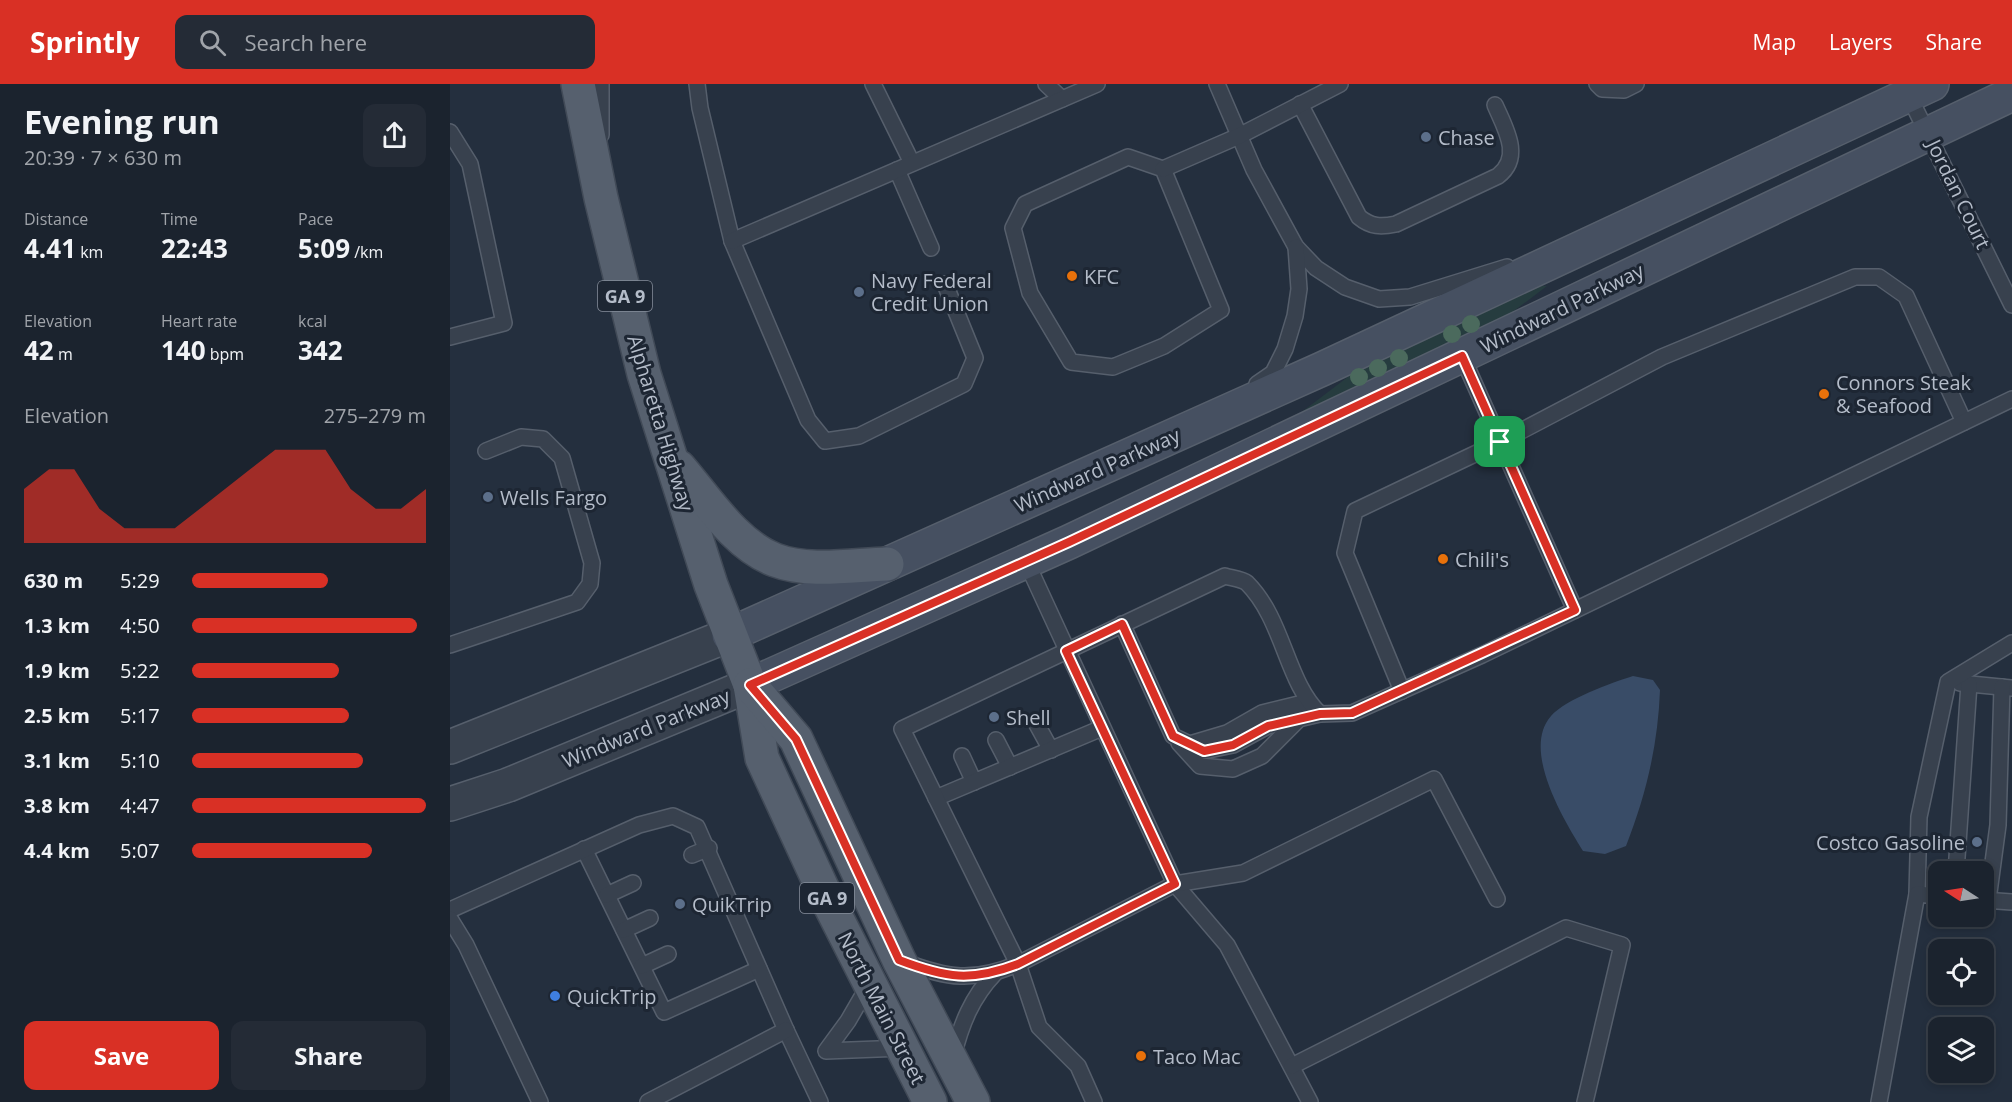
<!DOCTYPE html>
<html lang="en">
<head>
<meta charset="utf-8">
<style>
	:root { --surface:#1b232e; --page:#242b36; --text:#f1f3f6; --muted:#a0a4aa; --line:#39404a; --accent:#d93025 }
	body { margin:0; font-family:"Open Sans",sans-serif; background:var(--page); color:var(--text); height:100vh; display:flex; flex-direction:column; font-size:22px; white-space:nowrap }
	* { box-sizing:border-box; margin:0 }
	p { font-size:20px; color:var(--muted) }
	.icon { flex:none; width:33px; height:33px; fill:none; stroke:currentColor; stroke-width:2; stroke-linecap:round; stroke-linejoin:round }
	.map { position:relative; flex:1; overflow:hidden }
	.sheet { display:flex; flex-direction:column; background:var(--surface); width:450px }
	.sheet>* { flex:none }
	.needle { width:39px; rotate:282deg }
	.buttons { position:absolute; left:1478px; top:777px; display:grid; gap:12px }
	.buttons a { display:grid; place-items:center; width:66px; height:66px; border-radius:12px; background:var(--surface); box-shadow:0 3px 9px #0003,0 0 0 2px var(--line); font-size:30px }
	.pin { position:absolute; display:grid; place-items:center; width:51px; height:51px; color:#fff; margin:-26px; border-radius:12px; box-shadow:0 3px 9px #0006 }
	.round { display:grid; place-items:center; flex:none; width:63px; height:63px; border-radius:12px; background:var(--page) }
	.summary { display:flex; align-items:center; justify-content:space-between; height:102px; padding:0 24px }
	h1 { font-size:33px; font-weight:700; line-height:45px }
	.metrics { display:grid; grid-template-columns:repeat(3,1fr); gap:9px; height:102px; padding:6px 24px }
	.metrics div { display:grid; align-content:center }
	.metrics b { font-size:26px; font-weight:700 }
	.metrics small { font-size:16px; font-weight:400 }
	.metrics p { font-size:16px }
	.chart { height:168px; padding:12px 24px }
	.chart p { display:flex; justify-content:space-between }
	.chart svg { width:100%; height:108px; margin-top:6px; fill:var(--accent); opacity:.7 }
	.button { display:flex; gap:12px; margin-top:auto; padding:12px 24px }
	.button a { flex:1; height:69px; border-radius:12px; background:var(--accent); color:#fff; font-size:24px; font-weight:700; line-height:69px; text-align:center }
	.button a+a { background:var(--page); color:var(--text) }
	ul { padding:0 24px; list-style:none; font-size:20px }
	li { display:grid; grid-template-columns:96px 72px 1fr; align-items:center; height:45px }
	li i { height:15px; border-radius:8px; background:var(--accent) }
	header { display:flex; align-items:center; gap:36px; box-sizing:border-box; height:84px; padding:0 30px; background:var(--accent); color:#fff }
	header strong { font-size:28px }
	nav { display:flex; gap:33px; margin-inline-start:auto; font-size:21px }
	.search { width:420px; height:54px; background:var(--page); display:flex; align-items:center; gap:15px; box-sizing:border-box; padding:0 21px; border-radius:12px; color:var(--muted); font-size:22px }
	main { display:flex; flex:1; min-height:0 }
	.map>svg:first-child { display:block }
</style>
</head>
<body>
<header>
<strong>Sprintly</strong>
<div class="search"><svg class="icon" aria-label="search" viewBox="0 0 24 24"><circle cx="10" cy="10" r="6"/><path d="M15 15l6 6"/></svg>Search here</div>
<nav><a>Map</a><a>Layers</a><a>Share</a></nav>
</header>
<main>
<section class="sheet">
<div class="summary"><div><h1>Evening run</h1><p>20:39 · 7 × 630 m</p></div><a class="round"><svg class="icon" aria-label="share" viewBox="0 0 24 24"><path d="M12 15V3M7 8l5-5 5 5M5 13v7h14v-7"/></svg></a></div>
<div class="metrics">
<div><p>Distance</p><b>4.41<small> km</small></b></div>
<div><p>Time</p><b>22:43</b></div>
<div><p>Pace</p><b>5:09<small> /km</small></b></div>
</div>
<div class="metrics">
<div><p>Elevation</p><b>42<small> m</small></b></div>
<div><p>Heart rate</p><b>140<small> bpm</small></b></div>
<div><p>kcal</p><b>342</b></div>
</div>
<div class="chart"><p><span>Elevation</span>275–279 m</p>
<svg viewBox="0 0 160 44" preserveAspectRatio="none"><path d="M0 44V22L10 14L20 14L30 30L40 38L50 38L60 38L70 30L80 22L90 14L100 6L110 6L120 6L130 22L140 30L150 30L160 22V44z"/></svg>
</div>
<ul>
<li><b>630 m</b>5:29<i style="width:58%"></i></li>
<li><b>1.3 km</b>4:50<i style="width:96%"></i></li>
<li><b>1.9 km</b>5:22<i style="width:63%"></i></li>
<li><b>2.5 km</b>5:17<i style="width:67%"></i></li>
<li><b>3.1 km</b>5:10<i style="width:73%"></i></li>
<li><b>3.8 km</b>4:47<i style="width:100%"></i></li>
<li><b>4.4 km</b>5:07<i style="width:77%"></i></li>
</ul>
<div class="button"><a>Save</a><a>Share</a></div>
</section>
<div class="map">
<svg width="1562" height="1018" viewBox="0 0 1562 1018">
	<rect width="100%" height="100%" fill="#242f3e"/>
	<polygon fill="#263c3f" points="1092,202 1097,202 1052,236 859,327 853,327 907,286"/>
	<path fill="#394c67" d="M 1183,592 L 1203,596 L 1210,606 C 1208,661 1196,711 1176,762 L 1155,770 L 1133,767 C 1114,736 1071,666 1101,632 C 1116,615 1161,599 1183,592 Z"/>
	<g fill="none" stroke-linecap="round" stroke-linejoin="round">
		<g stroke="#565f6c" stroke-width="18">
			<g id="service">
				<polyline points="151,0 151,51"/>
				<polyline points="247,0 250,24 282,157 358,336 375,357 409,352 514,300 525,274 495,200"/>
				<polyline points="423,0 462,79"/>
				<polyline points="596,0 612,15"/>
				<polyline points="767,0 804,86 846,163 866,184 895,203 929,215 960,213 1057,183"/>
				<polyline points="1147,0 1152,5 1174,6 1186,0"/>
				<polyline points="1457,8 1562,221"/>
				<path d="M 850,20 L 909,133 C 921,143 931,143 946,140 L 1048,92 C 1073,73 1055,44 1045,21"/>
				<polyline points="0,48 20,80 54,239 0,253"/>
				<polygon points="678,73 713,85 771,226 714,262 663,283 621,278 580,209 563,144 575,120"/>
				<polyline points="713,85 789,52 890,0"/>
				<polyline points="447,86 481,164"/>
				<polyline points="282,157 647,0"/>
				<polyline points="1012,272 1125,526"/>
				<polyline points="807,300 823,289 835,265 845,232 849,205 846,163"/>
				<polyline points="576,477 725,800 777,861 860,1018"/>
				<polyline points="672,540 723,652 754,667 783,661 818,642 870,630"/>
				<polyline points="0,561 127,518 140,500 142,479 112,374 93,355 71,353 36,367"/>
				<polyline points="1510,599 1561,604"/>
				<polyline points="952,607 895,469 905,427 1050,358 1212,273 1405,193 1429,193 1456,212 1514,338"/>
				<polyline points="585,637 601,666"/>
				<polyline points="546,656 560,683"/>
				<polyline points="729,659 750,682 783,685 812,672 849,635"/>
				<polyline points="740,660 777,649 812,629 857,618"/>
				<polyline points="512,672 524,698"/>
				<polyline points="486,714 652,644"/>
				<polyline points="134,765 214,928 309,885"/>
				<polyline points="242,771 259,764"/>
				<polyline points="1506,788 1519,600"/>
				<polyline points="1467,810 1469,733 1498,598 1562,559"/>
				<polyline points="157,811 183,799"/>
				<polyline points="1533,816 1562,818"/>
				<polyline points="1538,816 1548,741 1552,603"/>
				<polyline points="0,826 189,741 223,732 247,743 336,946 370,1018"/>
				<polyline points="0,835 16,861 90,1018"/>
				<polyline points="174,846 200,834"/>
				<path d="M 452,877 C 498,895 523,898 568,880 L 725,800 L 793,789 L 984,695 L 1047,815"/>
				<polyline points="192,882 218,870"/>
				<polyline points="420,899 398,937 376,967 453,964"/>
				<path d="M 503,973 C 511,940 522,913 545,889"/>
				<polyline points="842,982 1116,844 1172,861 1135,1018"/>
				<polyline points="198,1018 336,946"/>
				<path d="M 644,1018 L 628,982 L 589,943 L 568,880 L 452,645 L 775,492 C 781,494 792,495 797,499 C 834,536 836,598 870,630 L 902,629 L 1032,571 L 1562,315"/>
				<polyline points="1429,1018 1467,810 1488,812"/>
			</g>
		</g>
		<g stroke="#565f6c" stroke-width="36">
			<g id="tertiary">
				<polyline points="0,663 279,551"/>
				<polyline points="0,720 58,701 300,601"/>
			</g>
		</g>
		<g stroke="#565f6c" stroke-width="36">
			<g id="secondary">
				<polyline points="279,551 872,285 1482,0"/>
				<polyline points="300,601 619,458 1562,10"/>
			</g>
		</g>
		<g stroke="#414a57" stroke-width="36">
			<g id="primary">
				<polyline points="128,0 151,114 194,290 261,501 300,601 312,674 379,819 480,1018"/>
				<path d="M 229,383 C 256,414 285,461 325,476 C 359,489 402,481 437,480"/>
				<polyline points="300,601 346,655 449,876 523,1018"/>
			</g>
		</g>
		<use href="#service" stroke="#38414e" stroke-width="15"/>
		<use href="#tertiary" stroke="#38414e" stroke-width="33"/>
		<use href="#secondary" stroke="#465061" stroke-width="33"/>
		<use href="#primary" stroke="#56606e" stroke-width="33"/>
	</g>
	<g fill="#4b6a5d">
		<circle cx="1021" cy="240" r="9"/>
		<circle cx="1002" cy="250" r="9"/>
		<circle cx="949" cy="274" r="9"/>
		<circle cx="928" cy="284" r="9"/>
		<circle cx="909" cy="293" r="9"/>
	</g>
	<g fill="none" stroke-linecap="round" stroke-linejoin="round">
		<g stroke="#fff" stroke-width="12">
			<path id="route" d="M 1012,272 L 1125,526 L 902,629 L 870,630 L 818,642 L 783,661 L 754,667 L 723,652 L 672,540 L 616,567 L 725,800 L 568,880 C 521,898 496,894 449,876 L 346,655 L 300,601 L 619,458 Z"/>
		</g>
		<use href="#route" stroke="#d93025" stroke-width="8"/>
	</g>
	<g fill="#5c6f8a" stroke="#1d2633" stroke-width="2">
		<circle cx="976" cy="53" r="6"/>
		<circle cx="409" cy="208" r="6"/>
		<circle cx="38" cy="413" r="6"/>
		<circle cx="544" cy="633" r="6"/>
		<circle cx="1527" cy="758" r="6"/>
		<circle cx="230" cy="820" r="6"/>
	</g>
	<g fill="#e8710a" stroke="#1d2633" stroke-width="2">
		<circle cx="622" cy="192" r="6"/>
		<circle cx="1374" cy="310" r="6"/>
		<circle cx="993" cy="475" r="6"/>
		<circle cx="691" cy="972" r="6"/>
	</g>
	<circle fill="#3f7fe0" stroke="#1d2633" stroke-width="2" cx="105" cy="912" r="6"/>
	<g text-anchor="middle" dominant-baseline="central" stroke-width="6" stroke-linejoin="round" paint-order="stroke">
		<g fill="#1d2633" stroke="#878f9c" stroke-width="1.5">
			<rect x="148" y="197" width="54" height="30" rx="4.5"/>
			<rect x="350" y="799" width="54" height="30" rx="4.5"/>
		</g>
		<g font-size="18" font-weight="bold" fill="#b4bcc9">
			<text x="175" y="212">GA 9</text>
			<text x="377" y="814">GA 9</text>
		</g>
		<g font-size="20" fill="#b4bcc9" stroke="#1d2633" text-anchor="start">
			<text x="988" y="53">Chase</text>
			<text x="634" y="192">KFC</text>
			<text x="421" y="196">Navy Federal<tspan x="421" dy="23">Credit Union</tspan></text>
			<text x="1386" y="298">Connors Steak<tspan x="1386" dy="23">&amp; Seafood</tspan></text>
			<text x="50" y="413">Wells Fargo</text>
			<text x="1005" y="475">Chili's</text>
			<text x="556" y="633">Shell</text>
			<text x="1515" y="758" text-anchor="end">Costco Gasoline</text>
			<text x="242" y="820">QuikTrip</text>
			<text x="117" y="912">QuickTrip</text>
			<text x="703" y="972">Taco Mac</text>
		</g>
		<g font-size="20" fill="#b4bcc9" stroke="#1d2633">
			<text transform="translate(1509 110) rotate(64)">Jordan Court</text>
			<text transform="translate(1112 224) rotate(-26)">Windward Parkway</text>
			<text transform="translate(211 339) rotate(73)">Alpharetta Highway</text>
			<text transform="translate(647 386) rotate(-24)">Windward Parkway</text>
			<text transform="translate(196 644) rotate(-22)">Windward Parkway</text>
			<text transform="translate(432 924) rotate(63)">North Main Street</text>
		</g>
	</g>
</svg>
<div class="buttons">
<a><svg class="needle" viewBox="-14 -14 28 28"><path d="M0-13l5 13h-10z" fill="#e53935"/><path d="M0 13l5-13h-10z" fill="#a0a4aa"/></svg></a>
<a><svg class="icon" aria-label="locate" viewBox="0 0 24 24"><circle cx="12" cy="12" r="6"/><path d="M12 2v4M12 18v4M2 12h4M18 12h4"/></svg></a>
<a><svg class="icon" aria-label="layers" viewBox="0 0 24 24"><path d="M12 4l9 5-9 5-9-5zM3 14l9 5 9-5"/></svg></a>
</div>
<div class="pin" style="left:1050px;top:358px;background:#1e9e55"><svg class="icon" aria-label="arrive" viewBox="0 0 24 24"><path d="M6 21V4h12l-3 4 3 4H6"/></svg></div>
</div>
</main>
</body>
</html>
